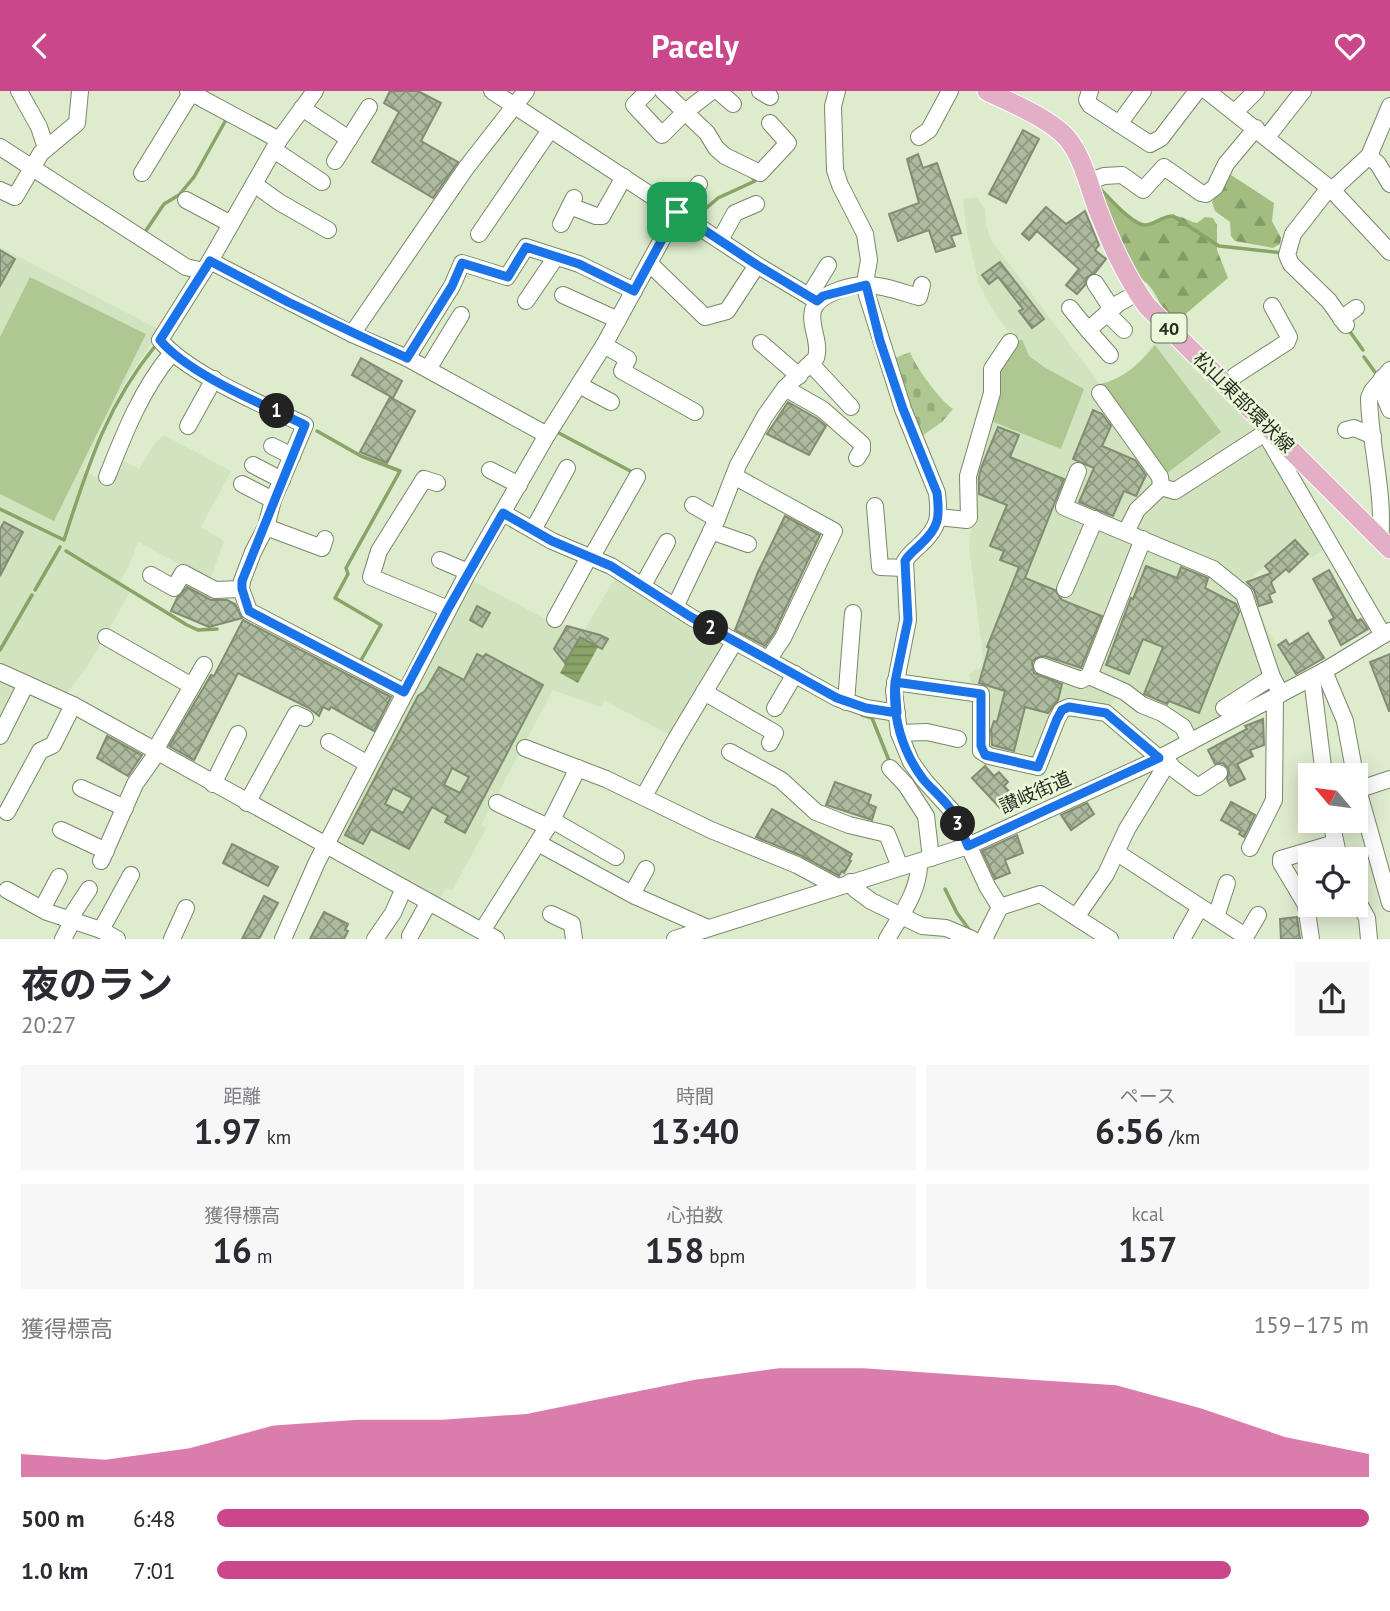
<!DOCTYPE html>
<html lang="ja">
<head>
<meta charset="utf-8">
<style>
	:root { --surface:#fff; --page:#f7f7f7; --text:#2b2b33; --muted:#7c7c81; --accent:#cb478b }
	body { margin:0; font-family:"PT Sans","Noto Sans JP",sans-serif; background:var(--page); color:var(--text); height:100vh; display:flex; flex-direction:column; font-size:26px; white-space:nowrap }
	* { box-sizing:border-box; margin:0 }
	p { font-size:23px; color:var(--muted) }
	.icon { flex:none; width:38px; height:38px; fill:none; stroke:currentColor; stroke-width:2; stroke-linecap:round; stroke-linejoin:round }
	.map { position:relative; height:848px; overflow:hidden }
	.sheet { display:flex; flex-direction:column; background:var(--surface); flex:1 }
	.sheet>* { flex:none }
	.needle { width:46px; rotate:299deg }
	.buttons { position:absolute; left:1298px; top:672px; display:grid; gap:14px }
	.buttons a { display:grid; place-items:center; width:70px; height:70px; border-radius:0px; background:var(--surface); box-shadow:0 4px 18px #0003; font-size:35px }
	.pin { position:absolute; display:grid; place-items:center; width:60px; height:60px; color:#fff; margin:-30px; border-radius:14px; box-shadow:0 4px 10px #0006 }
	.km { position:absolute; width:35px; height:35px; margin:-18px; border-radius:50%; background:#222; color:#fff; font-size:19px; line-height:35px; text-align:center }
	.round { display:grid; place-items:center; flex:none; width:74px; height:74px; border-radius:0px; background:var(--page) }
	.overview { display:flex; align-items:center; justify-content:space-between; height:119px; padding:0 21px }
	h1 { font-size:38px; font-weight:700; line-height:52px }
	.figures { display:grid; grid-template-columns:repeat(3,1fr); gap:10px; height:119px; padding:7px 21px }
	.figures div { display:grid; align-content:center; border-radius:0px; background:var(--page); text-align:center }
	.figures b { font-size:35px; font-weight:700 }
	.figures small { font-size:19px; font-weight:400 }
	.figures p { font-size:19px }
	.chart { height:196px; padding:14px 21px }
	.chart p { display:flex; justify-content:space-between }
	.chart svg { width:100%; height:126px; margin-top:7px; fill:var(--accent); opacity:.7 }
	ul { padding:0 21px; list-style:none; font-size:23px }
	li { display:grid; grid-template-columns:112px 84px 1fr; align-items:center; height:52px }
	li i { height:18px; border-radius:9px; background:var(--accent) }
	header { display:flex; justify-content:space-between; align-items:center; height:91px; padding:0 21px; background:var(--accent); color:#fff; font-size:32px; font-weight:700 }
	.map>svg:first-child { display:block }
</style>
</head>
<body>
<header><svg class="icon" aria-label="back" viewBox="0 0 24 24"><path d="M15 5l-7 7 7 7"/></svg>Pacely<svg class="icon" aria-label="heart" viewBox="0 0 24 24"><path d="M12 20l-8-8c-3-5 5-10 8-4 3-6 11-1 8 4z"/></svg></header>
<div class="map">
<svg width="1390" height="848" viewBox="0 0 1390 848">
	<defs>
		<pattern id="forest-firs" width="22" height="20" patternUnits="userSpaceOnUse" patternTransform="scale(1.75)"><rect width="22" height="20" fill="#a2bd7f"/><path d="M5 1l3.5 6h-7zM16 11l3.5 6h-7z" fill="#849a68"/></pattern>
		<pattern id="cemetery-stones" width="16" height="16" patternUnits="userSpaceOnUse" patternTransform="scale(1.75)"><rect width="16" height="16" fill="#afc791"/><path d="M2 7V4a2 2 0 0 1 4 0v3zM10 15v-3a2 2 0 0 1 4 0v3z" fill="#97ab7d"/></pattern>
		<pattern id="water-rules" width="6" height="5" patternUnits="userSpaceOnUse" patternTransform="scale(1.75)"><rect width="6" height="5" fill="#8aa468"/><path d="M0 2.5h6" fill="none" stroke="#718655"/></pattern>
		<pattern id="building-cross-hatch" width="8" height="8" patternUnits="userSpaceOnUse" patternTransform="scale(1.75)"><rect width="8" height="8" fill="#acba9d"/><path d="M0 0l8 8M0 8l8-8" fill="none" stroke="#8c9880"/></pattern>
	</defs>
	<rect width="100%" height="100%" fill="#deecce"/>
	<g fill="#d2e4bf">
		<polygon points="977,106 985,118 986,133 991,149 1100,293 1117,288 1129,280 1142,268 1163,241 1260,339 1328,455 1312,467 1295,449 1247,491 1268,540 1296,586 1195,640 1125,598 1105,619 1071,613 1037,673 989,662 969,583 982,576 983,566 969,455 970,443 974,428 971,399 1014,254 1018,251 997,226 979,194 966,137 963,108"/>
		<polygon points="0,156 160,239 125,292 101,338 83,379 107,392 120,368 139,378 155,352 164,344 231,380 201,436 224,450 210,489 138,451 129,475 119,492 131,500 87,576 64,606 34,591 0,637"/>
		<polygon points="616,485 724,555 670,644 605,610 601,616 553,599 481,734 486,738 452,799 446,797 440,808 338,753 337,746 473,490 548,529 584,540"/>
	</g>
	<g fill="url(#forest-firs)">
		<polygon points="1228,82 1274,112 1272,130 1281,147 1280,153 1273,157 1235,150 1231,145 1230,131 1215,120 1212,111"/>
		<path d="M 1104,104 C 1116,113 1125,128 1139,134 C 1151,140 1159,127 1170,125 C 1181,123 1187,130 1197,132 L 1205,126 L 1213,127 L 1217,134 L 1217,159 L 1228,187 L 1175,232 C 1160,218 1161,211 1151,197 C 1148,192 1142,189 1139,185 C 1122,162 1113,132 1102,106 Z"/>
	</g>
	<path fill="url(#cemetery-stones)" d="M 910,261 C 916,277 939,308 953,318 L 942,331 L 919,347 L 890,269 Z"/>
	<g fill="#afc791">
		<polygon points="30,186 146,243 54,430 0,403 0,246"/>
		<path d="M 1022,248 L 1029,265 L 1044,276 L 1084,298 L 1061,358 L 989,329 C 994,300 995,266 1022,248 Z"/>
		<path d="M 1155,254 L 1221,341 L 1166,383 L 1142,354 L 1100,293 C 1124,288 1140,272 1155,254 Z"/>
	</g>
	<polygon fill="url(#water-rules)" points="580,546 598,556 578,592 560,582"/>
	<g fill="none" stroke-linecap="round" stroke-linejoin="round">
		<g stroke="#8aa468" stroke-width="3.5">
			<path d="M 1098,95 C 1107,105 1133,135 1146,134 C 1156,133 1162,125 1173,125 L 1219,155 L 1283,162"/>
			<polyline points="687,115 704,119 718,107 755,90 750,84"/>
			<polyline points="145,141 164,113 179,104 194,86 227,27"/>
			<polyline points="1348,238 1363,259"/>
			<polyline points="1364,266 1377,284"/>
			<polyline points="317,340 361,365 400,380 346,477 348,483 335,507 381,534 360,571"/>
			<polyline points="555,340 634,382"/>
			<path d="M 0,418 L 64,449 C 88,375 106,315 156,254"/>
			<polyline points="66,460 187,534 198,539 217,538"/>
			<polyline points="35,499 60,456"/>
			<polyline points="0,559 32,504"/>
			<polyline points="862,624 872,627 890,672"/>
			<polyline points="945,798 957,822 971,841"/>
		</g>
	</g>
	<g fill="url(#building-cross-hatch)" stroke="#808d71" stroke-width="2" fill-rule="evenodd">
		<polygon points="390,0 418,0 441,12 421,50 458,71 433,107 372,71 399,21 384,12"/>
		<polygon points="1023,39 1039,48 1006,112 989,103"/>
		<polygon points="918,63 923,77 937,72 961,142 951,145 955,155 936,161 929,139 898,150 889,123 919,112 907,68"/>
		<polygon points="1046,116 1066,133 1085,120 1099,154 1095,159 1106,168 1095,182 1086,187 1085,194 1077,203 1066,194 1079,178 1037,140 1029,149 1022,143"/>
		<polygon points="0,159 15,168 0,195"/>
		<polygon points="1000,171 1044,228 1032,237 1019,220 1023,218 998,186 989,193 982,184"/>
		<polygon points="361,267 402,290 393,307 352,284"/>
		<polygon points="390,306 415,320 387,372 360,361"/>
		<polygon points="788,311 816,327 826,335 809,364 767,343"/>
		<polygon points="1093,319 1102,323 1111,335 1102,355 1135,369 1146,384 1136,405 1124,400 1113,425 1079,411 1094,377 1073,368"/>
		<polygon points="998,336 1019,344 1010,366 1064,388 1025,487 1055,499 1062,509 1102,525 1081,577 1045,565 1036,567 1032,571 1034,582 1062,593 1058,609 1048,622 1025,616 1014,660 992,654 991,639 994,630 997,631 1005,600 979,592 989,557 987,556 1019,476 1000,469 1004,460 990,455 1007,414 979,403 979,386 981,377"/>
		<polygon points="785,425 820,444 774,542 765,555 735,539 758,481"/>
		<polygon points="4,431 23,441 0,485 0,438"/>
		<polygon points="1295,449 1308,463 1289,481 1286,478 1271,491 1275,501 1269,504 1272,511 1259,515 1254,499 1247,491 1271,482 1265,475"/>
		<polygon points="1146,475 1177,487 1181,476 1208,487 1205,497 1236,513 1239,521 1199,622 1169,610 1167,613 1144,603 1163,556 1143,548 1129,583 1106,574 1131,507 1133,508"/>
		<polygon points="1329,479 1357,530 1361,528 1368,538 1341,554 1329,530 1334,527 1313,488"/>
		<polygon points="187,496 211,509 227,509 235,513 242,527 209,536 171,520 177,507"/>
		<polygon points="477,515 490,522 482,536 470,529"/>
		<polygon points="243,529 391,606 374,640 331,616 329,619 323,616 319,625 309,617 238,582 194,669 169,655 211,584 214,585"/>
		<polygon points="567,535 600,544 608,548 602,558 580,546 565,572 554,558"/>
		<polygon points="1308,542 1324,567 1296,583 1278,554 1286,549 1289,554"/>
		<path d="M 477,563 L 483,566 L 486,563 L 543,594 L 465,742 L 445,731 L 448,725 L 432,716 L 409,758 L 371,738 L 363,753 L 345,744 L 418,605 L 425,600 L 439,576 L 464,589 ZM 452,677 L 469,686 L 460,702 L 444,694 ZM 393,697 L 412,707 L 403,722 L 385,713 Z"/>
		<polygon points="1390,563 1390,620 1389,620 1370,571"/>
		<polygon points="1263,628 1264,654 1250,659 1253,665 1237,673 1245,688 1230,695 1227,688 1229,682 1228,677 1223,672 1215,673 1208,659 1247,638 1245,635"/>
		<polygon points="107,645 142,664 128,685 97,667"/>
		<polygon points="985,675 994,685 999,681 1008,691 1004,695 1013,705 1000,717 972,687"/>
		<polygon points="835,691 871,704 868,713 876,716 872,729 826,714"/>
		<polygon points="1231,711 1255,724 1244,746 1239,743 1241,740 1221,729"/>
		<polygon points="1087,712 1094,723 1071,739 1061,724"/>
		<polygon points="772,718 852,763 849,769 851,770 844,782 842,780 839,785 802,765 756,746"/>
		<polygon points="1017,744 1023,762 1005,769 1010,782 995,788 982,760"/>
		<polygon points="232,753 278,776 268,795 223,772"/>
		<polygon points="264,805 278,812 259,848 242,848"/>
		<polygon points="324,821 348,833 345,839 348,840 344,848 310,848"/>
		<polygon points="1297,826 1300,848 1281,848 1280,828"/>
	</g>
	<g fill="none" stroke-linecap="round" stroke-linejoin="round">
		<g stroke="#79866a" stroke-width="18">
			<g id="minor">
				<polyline points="19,0 39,36 46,57"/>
				<polyline points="188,0 279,49"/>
				<path d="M 315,0 L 279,49 L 210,170 L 160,249 C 188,283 264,314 305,334 L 273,409 L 266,436 L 253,461 L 242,490 L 241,498 L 249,520 L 404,601"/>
				<polyline points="492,0 757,174 817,210"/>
				<polyline points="648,0 634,14 662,44 685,21 712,0"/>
				<polyline points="663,0 707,42 716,57 725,65 760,82 788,52 770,32"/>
				<polyline points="718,0 733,13"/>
				<polyline points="760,0 770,6"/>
				<path d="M 837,0 L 833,15 L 835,79 L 840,94 L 865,143 L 869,169 L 866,186 L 867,204 L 903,318 L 937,402 C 940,427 939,436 921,453 C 915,459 909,463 905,470 L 908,529 L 894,600 L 899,642 L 911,671 L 924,689 L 953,721 L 987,795 L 1000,816 L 1040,803 L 1110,848"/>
				<polyline points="1090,0 1087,9 1090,14 1150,53 1161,47 1197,0"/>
				<polyline points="1207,0 1332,99 1390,161"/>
				<polyline points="302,17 349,48"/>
				<polyline points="1235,21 1256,0"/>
				<polyline points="1119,33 1143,0"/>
				<polyline points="919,46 929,39 950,0"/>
				<polyline points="1267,46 1303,0"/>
				<polyline points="0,56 186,176 203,180"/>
				<polyline points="274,59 322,91"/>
				<polyline points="1369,65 1378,73 1390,93"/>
				<polyline points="335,70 369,16"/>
				<polyline points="142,82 191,2"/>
				<polyline points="1088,91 1104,85 1122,84 1143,99 1164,76 1201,102 1206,103 1215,96 1226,73 1256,37"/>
				<polyline points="254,93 279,111 328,139"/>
				<polyline points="1329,97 1293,143 1287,164 1291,173 1329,210 1346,234"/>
				<polyline points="0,99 15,106 41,62 77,32 80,0"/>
				<polyline points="1332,99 1369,65 1390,15"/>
				<polyline points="186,109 231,133"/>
				<polyline points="570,115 596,125 602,125 624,86"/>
				<polyline points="561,133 574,107"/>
				<polyline points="479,143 550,39"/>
				<polyline points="720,149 735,122 756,113"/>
				<polyline points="210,170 352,243 407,267 547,344"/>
				<polyline points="649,172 705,226 727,220 757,174"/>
				<polyline points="1095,192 1112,218"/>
				<polyline points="563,204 618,229"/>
				<polyline points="809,205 828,174"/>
				<polyline points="526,210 556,166"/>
				<polyline points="1070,217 1088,239 1119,212 1137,202"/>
				<polyline points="1107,222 1124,239"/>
				<polyline points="1341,228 1356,217"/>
				<polyline points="1088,239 1110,264"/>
				<polyline points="352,243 466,77 526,0"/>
				<polyline points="761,252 799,285"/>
				<polyline points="604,254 628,268 622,280 695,321"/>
				<polyline points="407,267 452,195 462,172 507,186 526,156 579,173 634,200"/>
				<polyline points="812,274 851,316"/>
				<polyline points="428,278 461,224"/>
				<polyline points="1382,287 1384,304 1390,319"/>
				<polyline points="1226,293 1236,284 1287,251 1289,246 1272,215"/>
				<polyline points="579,294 611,311"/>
				<polyline points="785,297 822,318 862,353 862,359 857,367"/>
				<polyline points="1100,302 1160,386 1161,396"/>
				<polyline points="188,335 214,288"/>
				<polyline points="1346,339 1354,337 1373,345"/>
				<polyline points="1265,342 1383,544"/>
				<polyline points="272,355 292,365"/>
				<polyline points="253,374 282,389"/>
				<polyline points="490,379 519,394"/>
				<polyline points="1078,380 1064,416 1213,478 1244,503 1272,586 1281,603"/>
				<polyline points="734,385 834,440 783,547 768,569"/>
				<path d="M 107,386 C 124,343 141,299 171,263"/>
				<polyline points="437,392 424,388 379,460 371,486 448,518"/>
				<polyline points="242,393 273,409"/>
				<polyline points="693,414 717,428"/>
				<polyline points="875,415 880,476 905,477"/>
				<polyline points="503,422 552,450 611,475 691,526 837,607 866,617 897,622"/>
				<polyline points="938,426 967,429 969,427 968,385 992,302 992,278 1010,251"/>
				<polyline points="266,436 322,457 325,448"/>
				<polyline points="533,439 567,377"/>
				<polyline points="711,440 748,453"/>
				<polyline points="1126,441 1137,419 1161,396 1175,400 1271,338"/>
				<polyline points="1143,448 1089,585 1125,601 1142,614 1162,622 1183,636 1190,651"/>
				<path d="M 1380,450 C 1385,402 1370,355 1369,307 L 1372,300 L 1390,279"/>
				<polyline points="591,467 637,386"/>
				<polyline points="440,469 468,481"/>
				<polyline points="151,484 174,497 183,482 215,499 241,498"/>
				<polyline points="643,494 667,451"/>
				<polyline points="1065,498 1095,428"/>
				<path d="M 675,516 L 717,428 L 738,374 L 765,325 L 785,297 L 816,267 C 821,251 809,235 813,219 C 818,203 850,194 865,194 C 880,193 904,202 919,206 L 922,194"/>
				<polyline points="555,528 589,466"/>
				<polyline points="106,546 192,595 154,661"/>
				<polyline points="1042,575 1081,589 1089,585"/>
				<polyline points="1324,580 1345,630 1355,684"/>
				<polyline points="0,581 73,614 496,848"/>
				<polyline points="1312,587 1324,684"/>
				<polyline points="895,591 981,603 981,660 989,665 1038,676 1057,628 1062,619 1069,616 1106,622 1159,667"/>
				<polyline points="192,595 204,574"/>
				<polyline points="704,601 775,642 770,652"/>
				<polyline points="846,611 853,522"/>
				<polyline points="775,617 795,583"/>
				<polyline points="1224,617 1272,586"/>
				<polyline points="899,642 927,641 958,648"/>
				<polyline points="0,645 26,593"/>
				<polyline points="329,651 368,673"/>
				<polyline points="525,657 606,688 711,739 797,774 836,795"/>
				<polyline points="730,661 781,689 816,721 849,734 887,743 900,776"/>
				<polyline points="1168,671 1174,678 1198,696 1219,682"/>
				<polyline points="890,677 906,694 926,725 931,767"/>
				<polyline points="1356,692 1390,812"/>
				<polyline points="213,693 238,643"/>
				<polyline points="81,697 125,717"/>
				<polyline points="1357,699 1390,688"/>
				<polyline points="644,705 676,648 735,550"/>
				<polyline points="247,712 296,623 305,627"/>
				<polyline points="497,712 548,736"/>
				<polyline points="7,721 40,660 53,654 73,614"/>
				<polyline points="552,729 616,766"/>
				<polyline points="1331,730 1339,768"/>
				<polyline points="61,739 106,760"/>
				<polyline points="538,752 635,805 708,837"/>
				<polyline points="1250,757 1274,709 1275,606"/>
				<polyline points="1116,761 1245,845"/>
				<polyline points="101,770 135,693 157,662"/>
				<polyline points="850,791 855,798 871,810 922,835 946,837 972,848"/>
				<polyline points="7,799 47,821 101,839 117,848"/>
				<polyline points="632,803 646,778"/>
				<polyline points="1356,807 1367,827 1369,848"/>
				<polyline points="42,818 59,786"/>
				<polyline points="551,823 572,833 574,848"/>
				<polyline points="1076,826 1106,783 1127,738 1168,671 1165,664"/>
				<polyline points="1216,826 1227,792"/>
				<polyline points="68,830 89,798"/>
				<polyline points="101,839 131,784"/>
				<polyline points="482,840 552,729 578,677"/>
				<polyline points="410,845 429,811"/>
				<polyline points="63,848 72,831"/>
				<polyline points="172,848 186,817"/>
				<polyline points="283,848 317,771 467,483 547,344 604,254 677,121 699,93"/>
				<polyline points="375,848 393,822 404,797"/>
				<polyline points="675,848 968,755 1150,672 1324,580 1390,540"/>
				<path d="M 887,848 C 901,824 920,799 919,771"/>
				<polyline points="984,848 1000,816"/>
				<polyline points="1182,848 1200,816"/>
				<polyline points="1244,848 1258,824"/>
				<polyline points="1311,848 1306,814 1281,772 1281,768 1335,752"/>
			</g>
		</g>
		<g stroke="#fff" stroke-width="21">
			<path id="major" d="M 987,0 C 1011,12 1047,26 1066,46 C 1083,65 1089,96 1098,119 C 1111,153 1126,186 1147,215 L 1390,458"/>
		</g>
		<use href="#minor" stroke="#fff" stroke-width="16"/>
		<use href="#major" stroke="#e2afc6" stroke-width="19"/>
	</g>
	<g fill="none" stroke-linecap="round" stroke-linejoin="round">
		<g stroke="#fff" stroke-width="14">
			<path id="route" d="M 677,121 L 634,200 L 579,173 L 526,156 L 508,186 L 462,172 L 452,195 L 407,267 L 288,211 L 210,170 L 160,249 C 188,283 264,314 305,334 L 242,490 L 242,498 L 249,520 L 404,601 L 448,518 L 503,422 L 552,450 L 611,475 L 691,526 L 837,607 L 866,617 L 897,622 L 895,591 L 981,603 L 981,655 L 985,664 L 1038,676 L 1057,628 L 1062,619 L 1069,616 L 1106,622 L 1159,667 L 968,755 C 963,744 959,730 952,720 C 944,708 932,699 923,688 C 902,660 892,625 895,591 L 908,529 L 905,470 C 909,463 915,459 921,453 C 939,436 940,427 937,402 L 903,318 L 880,250 L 866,194 L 823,205 L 817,210 L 757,174 L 677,121"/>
		</g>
		<use href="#route" stroke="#1a73e8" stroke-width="9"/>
	</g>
	<g text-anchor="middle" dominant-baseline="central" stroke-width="5" stroke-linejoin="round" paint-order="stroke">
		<rect fill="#ebf9db" stroke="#626a5a" stroke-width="2" x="1151.5" y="222.5" width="35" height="29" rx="5"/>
		<g font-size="18" font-weight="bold" fill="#282d22">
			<text x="1169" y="237">40</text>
		</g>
		<g font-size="19" fill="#282d22" stroke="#ebf9db">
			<text transform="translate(1244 311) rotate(45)">松山東部環状線</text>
			<text transform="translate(1035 701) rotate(-24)">讃岐街道</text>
		</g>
	</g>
</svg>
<div class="buttons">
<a><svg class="needle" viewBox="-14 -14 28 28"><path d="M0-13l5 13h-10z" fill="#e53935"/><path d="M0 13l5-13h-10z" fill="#7c7c81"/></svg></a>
<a><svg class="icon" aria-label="locate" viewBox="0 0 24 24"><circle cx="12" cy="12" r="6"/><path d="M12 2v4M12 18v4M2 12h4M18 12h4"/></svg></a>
</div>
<div class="pin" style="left:677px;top:121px;background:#1e9e55"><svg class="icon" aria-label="arrive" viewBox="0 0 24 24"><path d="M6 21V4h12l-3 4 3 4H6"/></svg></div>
<b class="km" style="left:277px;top:320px">1</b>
<b class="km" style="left:711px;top:537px">2</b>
<b class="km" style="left:958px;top:733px">3</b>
</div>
<section class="sheet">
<div class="overview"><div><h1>夜のラン</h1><p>20:27</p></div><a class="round"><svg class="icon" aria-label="share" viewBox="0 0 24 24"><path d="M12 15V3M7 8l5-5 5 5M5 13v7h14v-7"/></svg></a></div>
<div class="figures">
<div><p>距離</p><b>1.97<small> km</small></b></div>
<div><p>時間</p><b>13:40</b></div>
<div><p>ペース</p><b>6:56<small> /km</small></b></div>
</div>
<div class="figures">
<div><p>獲得標高</p><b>16<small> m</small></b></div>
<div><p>心拍数</p><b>158<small> bpm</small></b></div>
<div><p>kcal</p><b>157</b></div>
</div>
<div class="chart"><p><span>獲得標高</span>159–175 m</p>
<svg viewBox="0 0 160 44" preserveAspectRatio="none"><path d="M0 44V36L10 38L20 34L30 26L40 24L50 24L60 22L70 16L80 10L90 6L100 6L110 8L120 10L130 12L140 20L150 30L160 36V44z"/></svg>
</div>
<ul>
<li><b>500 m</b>6:48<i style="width:100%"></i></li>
<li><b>1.0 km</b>7:01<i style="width:88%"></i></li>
</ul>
</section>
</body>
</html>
